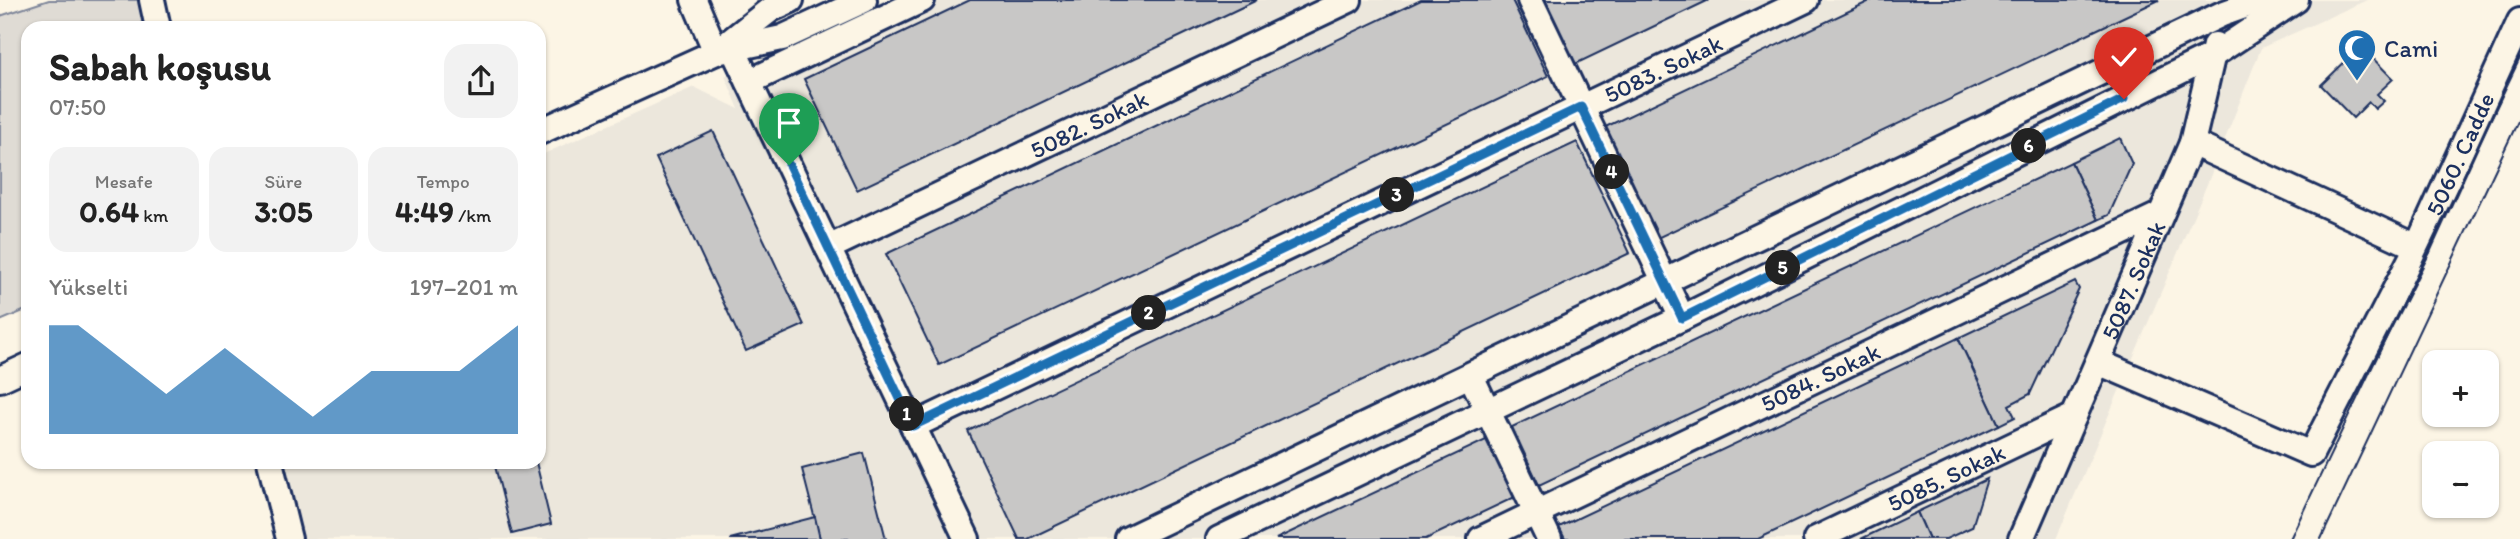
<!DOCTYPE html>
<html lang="tr">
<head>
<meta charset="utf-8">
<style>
	:root { --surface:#fff; --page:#f2f2f2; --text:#222; --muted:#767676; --accent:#1f6fb2 }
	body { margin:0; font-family:Itim,sans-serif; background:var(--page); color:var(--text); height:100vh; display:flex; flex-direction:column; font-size:26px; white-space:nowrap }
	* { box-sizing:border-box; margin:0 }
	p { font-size:23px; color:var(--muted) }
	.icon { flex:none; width:38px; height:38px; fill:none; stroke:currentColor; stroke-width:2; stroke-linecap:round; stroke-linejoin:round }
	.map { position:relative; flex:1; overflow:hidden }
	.details { position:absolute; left:21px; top:21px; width:525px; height:448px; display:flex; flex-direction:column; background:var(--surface); border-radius:21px; box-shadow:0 2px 5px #0004 }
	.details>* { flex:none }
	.controls { position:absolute; left:2422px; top:350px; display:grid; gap:14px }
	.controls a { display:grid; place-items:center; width:77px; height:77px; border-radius:14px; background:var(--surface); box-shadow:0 2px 5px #0004; font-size:35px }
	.pin { position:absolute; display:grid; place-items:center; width:60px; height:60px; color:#fff; margin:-72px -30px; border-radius:50% 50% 50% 0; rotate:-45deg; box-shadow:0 0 7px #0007 }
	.pin .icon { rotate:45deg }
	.km { position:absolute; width:35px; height:35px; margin:-18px; border-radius:50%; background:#222; color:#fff; font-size:19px; line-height:35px; text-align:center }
	.round { display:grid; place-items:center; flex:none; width:74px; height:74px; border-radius:21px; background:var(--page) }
	.headline { display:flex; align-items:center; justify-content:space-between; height:119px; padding:0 28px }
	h1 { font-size:38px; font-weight:700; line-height:52px }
	.figures { display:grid; grid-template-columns:repeat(3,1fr); gap:10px; height:119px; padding:7px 28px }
	.figures div { display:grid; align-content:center; border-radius:18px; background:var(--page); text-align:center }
	.figures b { font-size:30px; font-weight:700 }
	.figures small { font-size:19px; font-weight:400 }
	.figures p { font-size:19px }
	.chart { height:196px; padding:14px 28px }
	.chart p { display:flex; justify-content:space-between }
	.chart svg { width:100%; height:126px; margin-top:7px; fill:var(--accent); opacity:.7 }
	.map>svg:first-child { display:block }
</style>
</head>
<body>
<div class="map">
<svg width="2520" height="539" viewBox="0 0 2520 539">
	<rect width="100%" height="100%" fill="#fcf5e5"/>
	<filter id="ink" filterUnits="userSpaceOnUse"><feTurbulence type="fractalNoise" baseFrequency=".0143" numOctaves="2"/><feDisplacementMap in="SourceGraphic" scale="14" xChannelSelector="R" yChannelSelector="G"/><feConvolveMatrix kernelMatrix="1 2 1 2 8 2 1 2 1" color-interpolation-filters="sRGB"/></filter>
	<g filter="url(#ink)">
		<polygon fill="#ece7dc" points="885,0 2367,0 2261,48 2210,177 2056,539 303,539 284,462 539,462 539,156 694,87 739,109 725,76"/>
		<polygon fill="#dfdbd4" stroke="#7d8599" stroke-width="2" points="49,0 139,0 146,28 28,28 28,309 0,321 0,16"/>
		<g fill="#c8c7c6" stroke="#1b2f5e" stroke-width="2">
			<polygon points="970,0 1257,0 857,190 804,79"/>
			<polygon points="1421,0 1512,0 1548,76 939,365 886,254"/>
			<polygon points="1537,0 1709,0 1569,67"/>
			<polygon points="1872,0 2159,0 1651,241 1599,130"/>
			<polygon points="2361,46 2393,79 2377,94 2384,101 2375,109 2369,102 2353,118 2321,85"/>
			<polygon points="713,131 804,325 746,351 656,158"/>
			<polygon points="2120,138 2132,164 2109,215 2098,220 2071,162"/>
			<polygon points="1577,142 1630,253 1028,539 1019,539 968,431"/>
			<polygon points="2071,162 2098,220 1539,485 1512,427"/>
			<polygon points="2075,282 2079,289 2030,394 2009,405 2015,417 1999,425 1958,338"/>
			<polygon points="1958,338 1999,425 1758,539 1565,539 1559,527"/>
			<polygon points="1488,439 1515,497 1426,539 1276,539"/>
			<polygon points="864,453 886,539 820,539 802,469"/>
			<polygon points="494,462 536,462 551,524 512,534"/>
			<polygon points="1987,479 1972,527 1946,539 1929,539 1917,512"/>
			<polygon points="1917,512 1929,539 1861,539"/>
			<polygon points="815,517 820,539 730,539"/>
		</g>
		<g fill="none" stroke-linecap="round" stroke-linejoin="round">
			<g stroke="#1b2f5e" stroke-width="30">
				<g id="minor">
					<polyline points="152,0 158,28"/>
					<polyline points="694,0 716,52"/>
					<polyline points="1530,0 1682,318"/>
					<polyline points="722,48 771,9 791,0"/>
					<polyline points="733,49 967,539"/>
					<polyline points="749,82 922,0"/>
					<polyline points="539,132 716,52 782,38 864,0"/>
					<polyline points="2192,143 2417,247"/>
					<path id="s1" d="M 828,248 L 1349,0"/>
					<path id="s2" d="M 2098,362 L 2311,454 L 2417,247 L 2520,21"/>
					<polyline points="1471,376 1549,539"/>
					<polyline points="0,379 28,366"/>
					<path id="s3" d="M 913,426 L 1806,0"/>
					<polyline points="270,462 289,539"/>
					<polyline points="1128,539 2222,14 2261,0"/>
					<polyline points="1219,539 1682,318 2213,55 2296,0"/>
					<path id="s4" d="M 1481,539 L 2161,214"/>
					<path id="s5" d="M 1816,539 L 2074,416"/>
					<path id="s6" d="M 2021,539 L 2192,143 L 2215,45"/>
				</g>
			</g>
			<use href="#minor" stroke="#fcf5e5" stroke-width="24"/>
			<g stroke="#1b2f5e" stroke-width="2">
				<polyline points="2290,539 2520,58"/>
				<polyline points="2321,539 2520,117"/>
			</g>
		</g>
	</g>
	<g fill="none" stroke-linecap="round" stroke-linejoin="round" filter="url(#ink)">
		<g stroke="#fff" stroke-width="14">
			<polyline id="route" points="789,165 913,426 1581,107 1682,318 2124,99"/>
		</g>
		<use href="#route" stroke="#1f6fb2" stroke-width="9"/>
	</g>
	<defs>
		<g id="mosque-pin" transform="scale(2.0125)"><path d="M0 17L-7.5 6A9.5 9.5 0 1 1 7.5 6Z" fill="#1f6fb2" stroke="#fcf5e5"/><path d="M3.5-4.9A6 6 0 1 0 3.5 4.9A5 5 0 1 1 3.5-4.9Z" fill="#fff"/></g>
	</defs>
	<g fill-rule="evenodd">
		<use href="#mosque-pin" x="2357" y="48"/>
	</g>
	<g text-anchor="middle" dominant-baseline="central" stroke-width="7" stroke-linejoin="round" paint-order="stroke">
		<g font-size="24" fill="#1b2f5e" stroke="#fcf5e5" text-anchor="start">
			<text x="2384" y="48">Cami</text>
		</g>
		<g font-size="24" fill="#1b2f5e" stroke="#fcf5e5">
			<text stroke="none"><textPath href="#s3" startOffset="831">5083. Sokak</textPath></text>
			<text stroke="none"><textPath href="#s1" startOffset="289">5082. Sokak</textPath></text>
			<text stroke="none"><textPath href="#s2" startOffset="567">5060. Cadde</textPath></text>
			<text stroke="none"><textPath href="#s6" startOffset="282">5087. Sokak</textPath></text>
			<text stroke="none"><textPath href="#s4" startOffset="376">5084. Sokak</textPath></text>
			<text stroke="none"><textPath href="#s5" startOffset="144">5085. Sokak</textPath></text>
		</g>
	</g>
</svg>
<div class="controls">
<a>+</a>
<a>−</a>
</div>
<div class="pin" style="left:789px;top:165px;background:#1e9e55"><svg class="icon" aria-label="arrive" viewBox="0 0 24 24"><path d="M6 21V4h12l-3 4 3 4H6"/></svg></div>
<div class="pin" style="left:2124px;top:99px;background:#d93025"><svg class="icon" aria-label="check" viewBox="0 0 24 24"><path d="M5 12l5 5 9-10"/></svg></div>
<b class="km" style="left:907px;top:414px">1</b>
<b class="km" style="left:1149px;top:313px">2</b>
<b class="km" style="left:1397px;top:195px">3</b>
<b class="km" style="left:1612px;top:172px">4</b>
<b class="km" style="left:1783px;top:268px">5</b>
<b class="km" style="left:2029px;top:146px">6</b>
<section class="details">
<div class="headline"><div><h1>Sabah koşusu</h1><p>07:50</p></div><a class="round"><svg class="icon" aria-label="share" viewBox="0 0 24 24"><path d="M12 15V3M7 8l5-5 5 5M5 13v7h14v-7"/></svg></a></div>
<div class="figures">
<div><p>Mesafe</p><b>0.64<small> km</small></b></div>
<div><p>Süre</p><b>3:05</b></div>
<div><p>Tempo</p><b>4:49<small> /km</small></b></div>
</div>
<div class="chart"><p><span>Yükselti</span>197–201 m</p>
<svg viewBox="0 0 160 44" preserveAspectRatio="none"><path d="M0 44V6L10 6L20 14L30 22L40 30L50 22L60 14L70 22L80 30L90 38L100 30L110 22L120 22L130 22L140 22L150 14L160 6V44z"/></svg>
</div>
</section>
</div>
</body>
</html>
